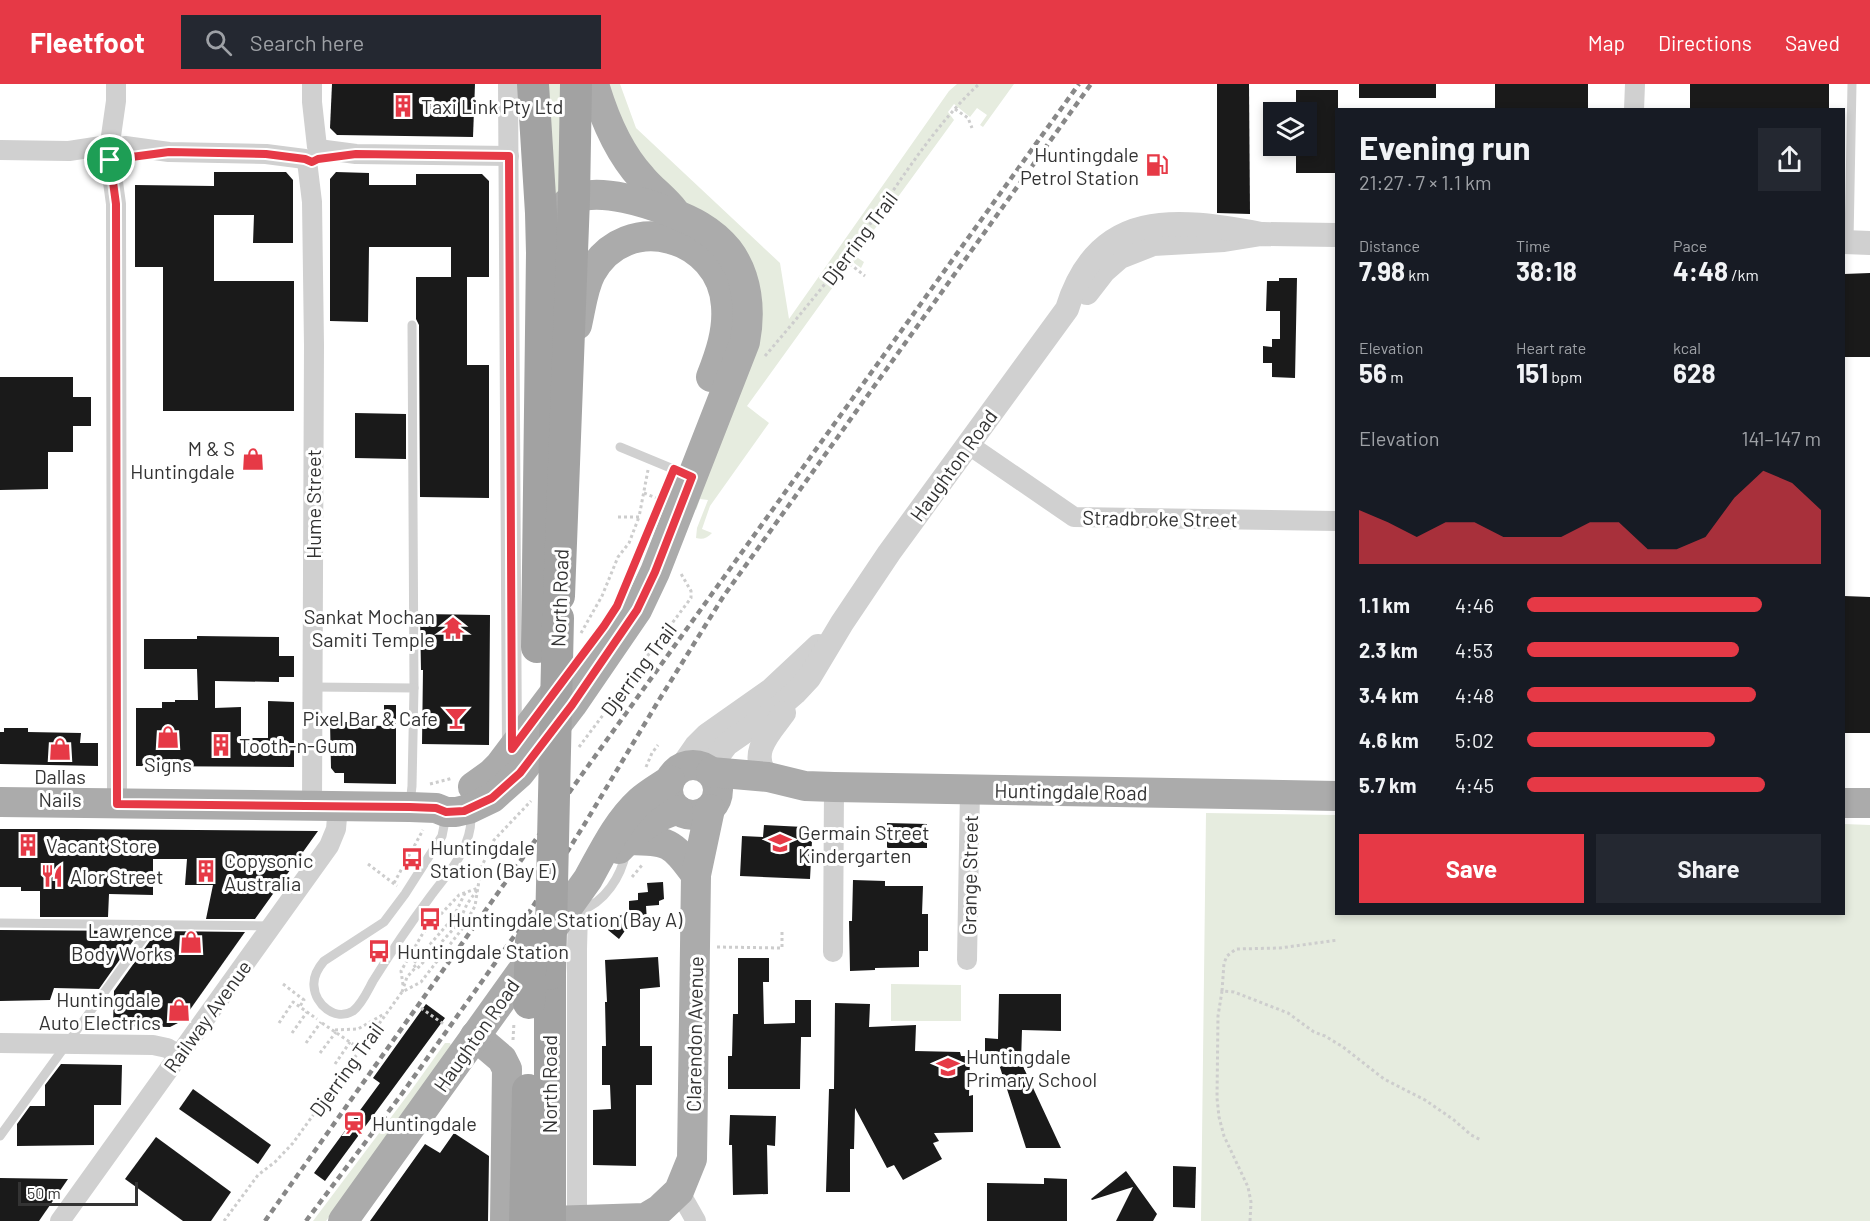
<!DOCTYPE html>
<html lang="en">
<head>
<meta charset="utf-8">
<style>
	:root { --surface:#171b24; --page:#242831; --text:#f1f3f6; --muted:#9ea1a6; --accent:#e63946 }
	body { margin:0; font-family:Barlow,sans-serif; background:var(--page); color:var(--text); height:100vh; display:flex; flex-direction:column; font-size:22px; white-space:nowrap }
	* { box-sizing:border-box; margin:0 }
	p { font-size:20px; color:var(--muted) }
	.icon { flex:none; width:33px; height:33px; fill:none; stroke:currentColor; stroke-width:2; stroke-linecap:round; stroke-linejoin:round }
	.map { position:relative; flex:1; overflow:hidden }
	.details { position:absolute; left:1335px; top:24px; width:510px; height:807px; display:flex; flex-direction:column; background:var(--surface); border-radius:0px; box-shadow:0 3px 9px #0003 }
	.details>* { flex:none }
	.fabs { position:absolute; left:1263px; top:18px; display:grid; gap:12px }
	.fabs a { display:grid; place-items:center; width:54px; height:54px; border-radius:0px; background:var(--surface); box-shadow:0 3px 9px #0003; font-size:30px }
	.scale { position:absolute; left:18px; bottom:15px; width:120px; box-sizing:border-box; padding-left:6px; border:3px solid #333; border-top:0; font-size:16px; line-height:21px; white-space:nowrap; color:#333; -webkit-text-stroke:4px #fff; paint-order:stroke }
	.pin { position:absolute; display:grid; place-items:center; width:51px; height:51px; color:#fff; margin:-26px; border:3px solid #fff; border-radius:50%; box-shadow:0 2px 6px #0007 }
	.round { display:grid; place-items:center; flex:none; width:63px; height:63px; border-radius:0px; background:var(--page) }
	.overview { display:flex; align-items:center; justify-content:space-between; height:102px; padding:0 24px }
	h1 { font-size:33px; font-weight:700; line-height:45px }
	.figures { display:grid; grid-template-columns:repeat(3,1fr); gap:9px; height:102px; padding:6px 24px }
	.figures div { display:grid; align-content:center }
	.figures b { font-size:26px; font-weight:700 }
	.figures small { font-size:16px; font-weight:400 }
	.figures p { font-size:16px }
	.chart { height:168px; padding:12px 24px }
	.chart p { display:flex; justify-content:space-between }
	.chart svg { width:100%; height:108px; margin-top:6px; fill:var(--accent); opacity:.7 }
	.button { display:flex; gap:12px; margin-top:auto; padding:12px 24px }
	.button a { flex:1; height:69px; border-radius:0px; background:var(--accent); color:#fff; font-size:24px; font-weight:700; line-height:69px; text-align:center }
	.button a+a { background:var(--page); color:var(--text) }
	ul { padding:0 24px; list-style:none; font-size:20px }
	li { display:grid; grid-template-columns:96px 72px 1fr; align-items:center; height:45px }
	li i { height:15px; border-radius:8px; background:var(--accent) }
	header { display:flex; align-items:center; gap:36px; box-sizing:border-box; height:84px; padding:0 30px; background:var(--accent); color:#fff }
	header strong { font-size:28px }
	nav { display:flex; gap:33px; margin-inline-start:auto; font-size:21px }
	.search { width:420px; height:54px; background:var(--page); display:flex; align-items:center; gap:15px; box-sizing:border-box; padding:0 21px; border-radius:0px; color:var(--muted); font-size:22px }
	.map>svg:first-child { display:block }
</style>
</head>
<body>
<header>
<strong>Fleetfoot</strong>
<div class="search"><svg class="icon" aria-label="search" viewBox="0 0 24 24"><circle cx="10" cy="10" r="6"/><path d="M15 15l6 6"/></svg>Search here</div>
<nav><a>Map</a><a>Directions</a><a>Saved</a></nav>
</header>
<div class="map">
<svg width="1870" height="1137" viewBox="0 0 1870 1137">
	<rect width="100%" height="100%" fill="#fff"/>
	<g fill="#e6ecdf">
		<polygon points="541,0 566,0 567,95 556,128"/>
		<path d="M 603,0 L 620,0 L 636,44 L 780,179 L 789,235 L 949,7 L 957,0 L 1014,0 L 983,43 L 980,41 L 987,31 L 977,24 L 970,33 L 954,20 L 948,28 L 954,36 L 855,172 L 864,178 L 861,184 L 843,171 L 837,178 L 848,182 L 747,322 L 769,339 L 710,422 L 702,445 L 712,449 C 707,454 703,456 696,454 L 697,444 L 708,416 L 700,415 L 696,426 L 692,423 L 753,268 L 642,83 Z"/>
		<polygon points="1206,729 1336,731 1336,830 1844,830 1844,740 1870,741 1870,1137 1201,1137"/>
		<polygon points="891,900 961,901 961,937 891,937"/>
		<polygon points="445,959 450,959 451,962 326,1137 313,1137 410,1008"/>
	</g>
	<g fill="#1a1a1a">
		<polygon points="332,0 475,0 473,53 337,51 330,44"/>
		<polygon points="1217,0 1249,0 1250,130 1217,129"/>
		<rect x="1359" y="0" width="77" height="14"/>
		<rect x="1495" y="0" width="93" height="26"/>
		<rect x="1690" y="0" width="139" height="26"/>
		<polygon points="1296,6 1338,6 1338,26 1336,26 1336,89 1296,89 1296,62 1306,62 1306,28 1296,28"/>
		<polygon points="214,88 286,88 293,96 293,159 253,159 254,131 214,131 214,197 294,197 294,327 163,327 163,183 135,183 135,101 214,102"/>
		<polygon points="336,88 369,89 369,101 416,101 416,90 482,90 489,97 489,193 467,193 467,281 489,281 489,414 420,413 419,241 416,235 416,193 451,193 451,163 369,163 368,238 330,237 330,95"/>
		<polygon points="1870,189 1870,273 1844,273 1844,190"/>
		<polygon points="1279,194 1297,194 1295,294 1272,293 1272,279 1263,279 1263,262 1272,263 1272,255 1280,255 1280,227 1266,227 1267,197 1279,197"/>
		<polygon points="0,293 73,293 73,313 91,313 91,342 73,342 73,368 48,368 48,405 0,406"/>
		<polygon points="355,329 406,330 406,375 355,374"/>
		<polygon points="1844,512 1870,513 1870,649 1844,649"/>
		<polygon points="420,530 490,531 489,661 422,660 423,586 421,586"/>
		<polygon points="197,552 279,553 279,572 294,572 294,593 279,593 279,598 215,597 215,624 241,623 241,654 268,654 268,617 294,618 294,683 136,682 136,624 162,624 162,618 175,618 175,616 198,616 197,585 144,585 144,555 197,555"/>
		<polygon points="384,621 396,621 396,700 344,699 344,689 335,689 331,684 330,638 358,638 358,641 384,642"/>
		<polygon points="4,644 28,644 28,648 81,649 80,659 98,659 98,682 0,680 0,648 4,648"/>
		<polygon points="887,739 927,740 927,764 887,764"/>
		<polygon points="764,741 804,743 803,757 812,757 810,795 740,792 742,752 763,753"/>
		<polygon points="0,745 76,745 318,747 255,835 206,835 213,801 185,801 187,775 153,775 153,811 109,810 108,833 40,833 40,807 21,807 21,803 0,803"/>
		<polygon points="853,796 885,797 885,802 923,802 922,830 928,830 928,867 919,867 919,883 875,884 875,886 850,887 849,837 852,837"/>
		<polygon points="663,798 664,815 659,817 659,821 646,822 647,837 633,840 633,843 627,844 619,855 608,846 612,842 600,843 599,840 629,828 629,817 638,816 638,809 648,808 647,799"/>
		<polygon points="0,846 140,847 99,905 54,904 50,916 0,917"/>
		<polygon points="157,847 245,848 182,937 170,943 113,942 114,907"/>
		<polygon points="658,873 660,903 640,905 640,962 652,962 652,1001 636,1001 636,1082 593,1081 593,1026 611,1025 610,1001 602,1001 602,962 606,962 605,918 607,918 605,876"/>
		<polygon points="738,874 769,874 769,898 763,898 764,940 795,939 795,916 811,916 811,953 801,953 800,1005 728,1005 728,972 732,972 733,930 738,930"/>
		<polygon points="999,910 1061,910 1061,947 1022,946 1021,978 1061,1064 1026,1064 996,971 985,971 985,954 998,955"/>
		<polygon points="835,919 870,920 869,943 916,941 915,967 960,968 961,972 970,972 969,1012 973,1011 973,1048 934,1049 939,1057 933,1059 942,1075 903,1096 894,1081 887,1084 855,1024 854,1065 850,1065 850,1108 826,1108 829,1005 834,1005"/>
		<polygon points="426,920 445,934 325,1097 314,1089 380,999 373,994"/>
		<polygon points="61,980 122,981 121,1021 94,1021 94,1061 17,1062 17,1040 30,1022 45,1022 45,1001"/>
		<polygon points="193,1005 271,1061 258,1080 179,1025"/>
		<polygon points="730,1031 776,1032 775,1062 767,1061 768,1110 733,1111 732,1061 729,1061"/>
		<polygon points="454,1049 489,1072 488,1137 370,1137 425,1060 440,1069"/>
		<polygon points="156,1053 231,1108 211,1137 183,1137 125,1095"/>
		<polygon points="1173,1082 1196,1083 1195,1124 1173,1123"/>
		<polygon points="1126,1087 1157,1130 1153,1137 1116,1137 1133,1103 1092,1116 1091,1115"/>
		<polygon points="0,1094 68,1095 39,1137 0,1137"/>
		<polygon points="1044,1094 1067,1095 1067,1137 987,1137 987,1099 1044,1100"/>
	</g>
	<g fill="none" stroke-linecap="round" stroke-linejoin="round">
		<g stroke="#cdcdcd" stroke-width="3" stroke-dasharray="3 3" stroke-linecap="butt">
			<polyline points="955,25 968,34 972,44"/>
			<polyline points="845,176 865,192"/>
			<path d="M 765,272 C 800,231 835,189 866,146 C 901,96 934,42 979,0"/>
			<polyline points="644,409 661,416"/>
			<polyline points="618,433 639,433 648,386"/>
			<polyline points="581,549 602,512 618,473 629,459 639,433"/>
			<polyline points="579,663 691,514 691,507 680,488"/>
			<polyline points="646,683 652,669 658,661"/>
			<polyline points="430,700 453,694"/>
			<polyline points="368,780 397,802"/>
			<polyline points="632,793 643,780"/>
			<polyline points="394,799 423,746"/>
			<polyline points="465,809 453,834 413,880 417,885 458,840 467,820 478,805"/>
			<polyline points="717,863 782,864 782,845"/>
			<polyline points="283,900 304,916 300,922"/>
			<polyline points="403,901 401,887 423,849 459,811 478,804"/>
			<polyline points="1222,907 1224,879 1227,872 1236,865 1280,864 1338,856"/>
			<polyline points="402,908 407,893 416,883"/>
			<polyline points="421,924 445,941"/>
			<polyline points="279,939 293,918 317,935"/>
			<polyline points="322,939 360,965"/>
			<polyline points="335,946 358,945 384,930"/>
			<polyline points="292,949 307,928"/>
			<polyline points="513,956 514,938"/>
			<polyline points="306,959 321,938"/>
			<polyline points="320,969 336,948"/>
			<polyline points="335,980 350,958"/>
			<polyline points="224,1137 258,1091 275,1078 293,1059 402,908 421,898 462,845 475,822 481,784 494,756 531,717"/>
			<polyline points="1250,1137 1251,1118 1248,1103 1224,1052 1219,1033 1217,1014 1218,932 1222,907 1234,908 1288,929 1314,948 1325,952 1343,963 1384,995 1425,1016 1454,1036 1471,1051 1481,1056"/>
		</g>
		<g stroke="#d0d0d0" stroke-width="9">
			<polyline points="1849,157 1852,0"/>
			<polyline points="412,241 414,604"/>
			<polyline points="620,363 690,392"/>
			<polyline points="313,603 414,604 412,702 410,720"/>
			<path d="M 446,732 L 442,752 L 405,810 L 384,838 L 324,877 C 318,884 313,892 314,902 C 315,920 335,938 353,927 C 362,920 368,906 373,897 C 391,868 410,840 430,813 C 441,798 454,784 462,768 C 468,756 473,742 470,728"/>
			<path d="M 580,827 C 605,818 621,793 626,768"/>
			<polyline points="0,839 271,842"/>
			<polyline points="0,1052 153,841"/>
		</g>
		<g stroke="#d0d0d0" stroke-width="20">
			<polyline points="312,0 312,18 317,63"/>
			<polyline points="508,0 512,665"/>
			<polyline points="1634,26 1635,0"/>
			<polyline points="110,59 116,17 116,0"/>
			<polyline points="125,62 169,68 266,70 305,75"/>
			<polyline points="318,65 356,70 509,72"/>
			<polyline points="0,66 69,67 108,61"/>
			<polyline points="110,76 116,120 117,720"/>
			<polyline points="307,77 312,118 314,261 312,721"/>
			<polyline points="969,361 1074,433 1336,437"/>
			<polyline points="833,868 834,703"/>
			<polyline points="967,876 970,705"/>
			<polyline points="0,959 153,961 167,964 179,971"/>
			<polyline points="679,1107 696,1137"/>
			<polyline points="577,1136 577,865 578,828 581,811"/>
			<polyline points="60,1137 329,762 336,745 338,722"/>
		</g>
		<g stroke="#d0d0d0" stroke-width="24">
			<polyline points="1844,158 1870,159"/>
			<polyline points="1087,209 1104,187 1120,173 1153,160 1224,156 1261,150 1336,151"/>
			<polyline points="680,685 696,662 707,651 771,606 818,562"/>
			<path d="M 710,687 L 714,677 L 727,660 L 772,629 L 795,609 L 809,594 L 842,539 L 889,469 L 1067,225 C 1098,124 1176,134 1261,150"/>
			<path d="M 768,693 C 747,670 770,648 784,629"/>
		</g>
		<g stroke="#ababab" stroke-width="30">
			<path d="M 594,0 C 604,34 618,68 642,94 C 652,106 665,115 674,127"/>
			<path d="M 577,241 C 581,224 583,204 591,189 C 626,124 722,152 726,222 C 728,247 720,270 711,293"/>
			<circle cx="693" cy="706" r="25"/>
			<polyline points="711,688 768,693 805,702 834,703 1336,712"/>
			<polyline points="473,703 491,690 500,681 564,596"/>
			<path d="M 0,718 L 410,723 L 436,724 L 446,728 L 456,728 L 469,725 L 492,714 L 520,689 L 572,621 L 637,526 L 655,488 L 745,258 C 751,227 748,192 728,166 C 721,157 710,148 700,142 C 675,127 571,86 560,132"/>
			<polyline points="1844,719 1870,719"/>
			<path d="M 627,756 C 669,757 671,757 696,791"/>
			<path d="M 619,765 C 636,747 654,731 678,726"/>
			<polyline points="475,952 502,975 507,985 505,1137"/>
			<path d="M 343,1137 L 588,795 C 603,768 617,738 640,717 C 649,709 660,703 670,696"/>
			<polyline points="550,1137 645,1134 660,1125 679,1107 692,1075 696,791 710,725"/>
		</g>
		<g stroke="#a2a2a2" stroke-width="32">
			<polyline points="533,0 541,129 542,169 537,563"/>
			<polyline points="559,512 574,115 576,0"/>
			<polyline points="525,1137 528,1006"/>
			<polyline points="550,1137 550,890"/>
		</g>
		<g stroke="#888" stroke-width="4.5" stroke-dasharray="6 4.5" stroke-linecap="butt">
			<polyline points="265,1137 583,689 1079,0"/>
			<polyline points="306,1137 401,1011 515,851 584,741 659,616 723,513 1091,0"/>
		</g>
		<g stroke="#a2a2a2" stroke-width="32">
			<polyline points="550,890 558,534"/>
			<polyline points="529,919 531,857"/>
		</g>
	</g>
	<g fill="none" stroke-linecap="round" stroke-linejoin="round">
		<g stroke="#fff" stroke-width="12">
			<polygon id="route" points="169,68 266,70 305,75 312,78 318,75 356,70 509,72 512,665 604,542 617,522 674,385 692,393 655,488 637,526 572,621 520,689 492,714 464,727 446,728 436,724 410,723 117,720 116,120 110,76 116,78 124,74"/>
		</g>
		<use href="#route" stroke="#e63946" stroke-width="8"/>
	</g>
	<defs>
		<g id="building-bare" transform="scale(1.8)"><path d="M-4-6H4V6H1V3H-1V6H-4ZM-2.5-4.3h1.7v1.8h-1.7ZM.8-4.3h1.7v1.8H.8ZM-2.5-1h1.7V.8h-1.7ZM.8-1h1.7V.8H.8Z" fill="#e63946" stroke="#fff" stroke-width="2.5" paint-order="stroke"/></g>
		<g id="fuel-bare" transform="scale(1.8)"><path d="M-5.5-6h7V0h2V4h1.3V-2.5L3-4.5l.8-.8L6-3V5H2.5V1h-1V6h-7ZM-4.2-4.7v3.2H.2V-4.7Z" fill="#e63946" stroke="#fff" stroke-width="2.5" paint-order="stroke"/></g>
		<g id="shop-bare" transform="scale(1.8)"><path d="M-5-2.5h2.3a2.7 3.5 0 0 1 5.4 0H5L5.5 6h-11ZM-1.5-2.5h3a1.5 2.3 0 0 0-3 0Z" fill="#e63946" stroke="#fff" stroke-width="2.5" paint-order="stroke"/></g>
		<g id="temple-bare" transform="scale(1.8)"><path d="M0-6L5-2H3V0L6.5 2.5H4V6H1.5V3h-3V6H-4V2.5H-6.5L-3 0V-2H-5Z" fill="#e63946" stroke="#fff" stroke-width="2.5" paint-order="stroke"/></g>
		<g id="bar-bare" transform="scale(1.8)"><path d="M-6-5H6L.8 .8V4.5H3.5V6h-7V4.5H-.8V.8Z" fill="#e63946" stroke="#fff" stroke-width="2.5" paint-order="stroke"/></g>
		<g id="school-bare" transform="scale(1.8)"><path d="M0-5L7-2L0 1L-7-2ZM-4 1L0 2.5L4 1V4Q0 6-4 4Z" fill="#e63946" stroke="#fff" stroke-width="2.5" paint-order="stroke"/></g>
		<g id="bus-bare" transform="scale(1.8)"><path d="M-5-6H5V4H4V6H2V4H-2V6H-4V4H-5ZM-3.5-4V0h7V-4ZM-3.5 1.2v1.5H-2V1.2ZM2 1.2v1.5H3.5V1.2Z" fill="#e63946" stroke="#fff" stroke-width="2.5" paint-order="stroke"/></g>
		<g id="restaurant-bare" transform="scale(1.8)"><path d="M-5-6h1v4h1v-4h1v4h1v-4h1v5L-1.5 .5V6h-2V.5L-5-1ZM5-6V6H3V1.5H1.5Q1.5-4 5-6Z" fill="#e63946" stroke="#fff" stroke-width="2.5" paint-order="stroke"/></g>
		<g id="station-bare" transform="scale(1.8)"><path d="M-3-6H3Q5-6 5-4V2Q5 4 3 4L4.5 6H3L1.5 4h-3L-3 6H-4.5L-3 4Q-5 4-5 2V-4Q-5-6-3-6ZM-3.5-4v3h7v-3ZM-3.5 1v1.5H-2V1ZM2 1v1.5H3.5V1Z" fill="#e63946" stroke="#fff" stroke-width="2.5" paint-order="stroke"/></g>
	</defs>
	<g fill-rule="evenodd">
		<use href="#building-bare" x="403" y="22"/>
		<use href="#fuel-bare" x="1157" y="81"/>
		<use href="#shop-bare" x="253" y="375"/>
		<use href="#temple-bare" x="453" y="544"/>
		<use href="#bar-bare" x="456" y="634"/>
		<use href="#shop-bare" x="168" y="653"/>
		<use href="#building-bare" x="221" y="661"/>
		<use href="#shop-bare" x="60" y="665"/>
		<use href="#school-bare" x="780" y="759"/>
		<use href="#building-bare" x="28" y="761"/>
		<use href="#bus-bare" x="412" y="775"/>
		<use href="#building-bare" x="206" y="787"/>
		<use href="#restaurant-bare" x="52" y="792"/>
		<use href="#bus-bare" x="430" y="835"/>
		<use href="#shop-bare" x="191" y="858"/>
		<use href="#bus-bare" x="379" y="867"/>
		<use href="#shop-bare" x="179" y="926"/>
		<use href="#school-bare" x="948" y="983"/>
		<use href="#station-bare" x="354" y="1039"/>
	</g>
	<g text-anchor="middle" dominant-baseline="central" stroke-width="6" stroke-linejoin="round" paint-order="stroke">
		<g font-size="20" fill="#333" stroke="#fff" text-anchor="start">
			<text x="421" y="22">Taxi Link Pty Ltd</text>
			<text x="1139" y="70" text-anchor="end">Huntingdale<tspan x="1139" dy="23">Petrol Station</tspan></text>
			<text x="235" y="364" text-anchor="end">M &amp; S<tspan x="235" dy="23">Huntingdale</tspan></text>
			<text x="435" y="532" text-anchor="end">Sankat Mochan<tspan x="435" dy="23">Samiti Temple</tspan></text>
			<text x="438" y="634" text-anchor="end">Pixel Bar &amp; Cafe</text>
			<text x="239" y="661">Tooth-n-Gum</text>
			<text x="168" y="680" text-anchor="middle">Signs</text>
			<text x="60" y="692" text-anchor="middle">Dallas<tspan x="60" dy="23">Nails</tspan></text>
			<text x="798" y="748">Germain Street<tspan x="798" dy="23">Kindergarten</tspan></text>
			<text x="46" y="761">Vacant Store</text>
			<text x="430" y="763">Huntingdale<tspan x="430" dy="23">Station (Bay E)</tspan></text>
			<text x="224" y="776">Copysonic<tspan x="224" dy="23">Australia</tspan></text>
			<text x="70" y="792">Alor Street</text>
			<text x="448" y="835">Huntingdale Station (Bay A)</text>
			<text x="173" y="846" text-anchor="end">Lawrence<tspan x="173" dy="23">Body Works</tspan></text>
			<text x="397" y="867">Huntingdale Station</text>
			<text x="161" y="915" text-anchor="end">Huntingdale<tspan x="161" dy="23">Auto Electrics</tspan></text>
			<text x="966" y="972">Huntingdale<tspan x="966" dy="23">Primary School</tspan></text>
			<text x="372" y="1039">Huntingdale</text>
		</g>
		<g font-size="20" fill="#333" stroke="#fff">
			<text transform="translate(859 154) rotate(-53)">Djerring Trail</text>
			<text transform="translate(953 381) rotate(-54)">Haughton Road</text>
			<text transform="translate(313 420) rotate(-90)">Hume Street</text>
			<text transform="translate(1160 434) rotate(1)">Stradbroke Street</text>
			<text transform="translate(559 514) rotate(-88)">North Road</text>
			<text transform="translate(638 585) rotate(-53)">Djerring Trail</text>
			<text transform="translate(1071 707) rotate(1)">Huntingdale Road</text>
			<text transform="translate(969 791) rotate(-89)">Grange Street</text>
			<text transform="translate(207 932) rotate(-54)">Railway Avenue</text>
			<text transform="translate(694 950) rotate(-89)">Clarendon Avenue</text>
			<text transform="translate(476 951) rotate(-55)">Haughton Road</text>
			<text transform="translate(346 985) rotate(-54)">Djerring Trail</text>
			<text transform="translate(549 1000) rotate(-90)">North Road</text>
		</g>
	</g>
</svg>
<div class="fabs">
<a><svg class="icon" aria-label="layers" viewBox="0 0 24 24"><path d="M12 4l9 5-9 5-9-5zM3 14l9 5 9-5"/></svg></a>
</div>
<div class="scale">50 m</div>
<div class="pin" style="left:110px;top:76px;background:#1e9e55"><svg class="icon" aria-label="arrive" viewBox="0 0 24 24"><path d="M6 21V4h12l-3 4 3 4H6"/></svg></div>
<section class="details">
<div class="overview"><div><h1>Evening run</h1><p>21:27 · 7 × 1.1 km</p></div><a class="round"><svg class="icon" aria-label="share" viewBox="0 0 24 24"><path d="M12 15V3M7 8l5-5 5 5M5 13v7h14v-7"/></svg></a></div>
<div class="figures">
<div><p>Distance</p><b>7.98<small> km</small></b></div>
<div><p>Time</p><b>38:18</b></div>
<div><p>Pace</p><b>4:48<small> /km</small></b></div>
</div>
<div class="figures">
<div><p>Elevation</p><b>56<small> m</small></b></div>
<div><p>Heart rate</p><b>151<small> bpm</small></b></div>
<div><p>kcal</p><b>628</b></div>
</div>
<div class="chart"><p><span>Elevation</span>141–147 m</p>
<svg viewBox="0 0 160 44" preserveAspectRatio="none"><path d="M0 44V22L10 27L20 33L30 27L40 27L50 33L60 33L70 33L80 27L90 27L100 38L110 38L120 33L130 17L140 6L150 11L160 22V44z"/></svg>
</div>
<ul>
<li><b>1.1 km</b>4:46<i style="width:80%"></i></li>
<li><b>2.3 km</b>4:53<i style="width:72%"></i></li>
<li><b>3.4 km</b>4:48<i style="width:78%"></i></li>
<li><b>4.6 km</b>5:02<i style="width:64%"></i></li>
<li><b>5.7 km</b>4:45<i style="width:81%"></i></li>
</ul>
<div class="button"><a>Save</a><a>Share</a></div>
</section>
</div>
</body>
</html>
